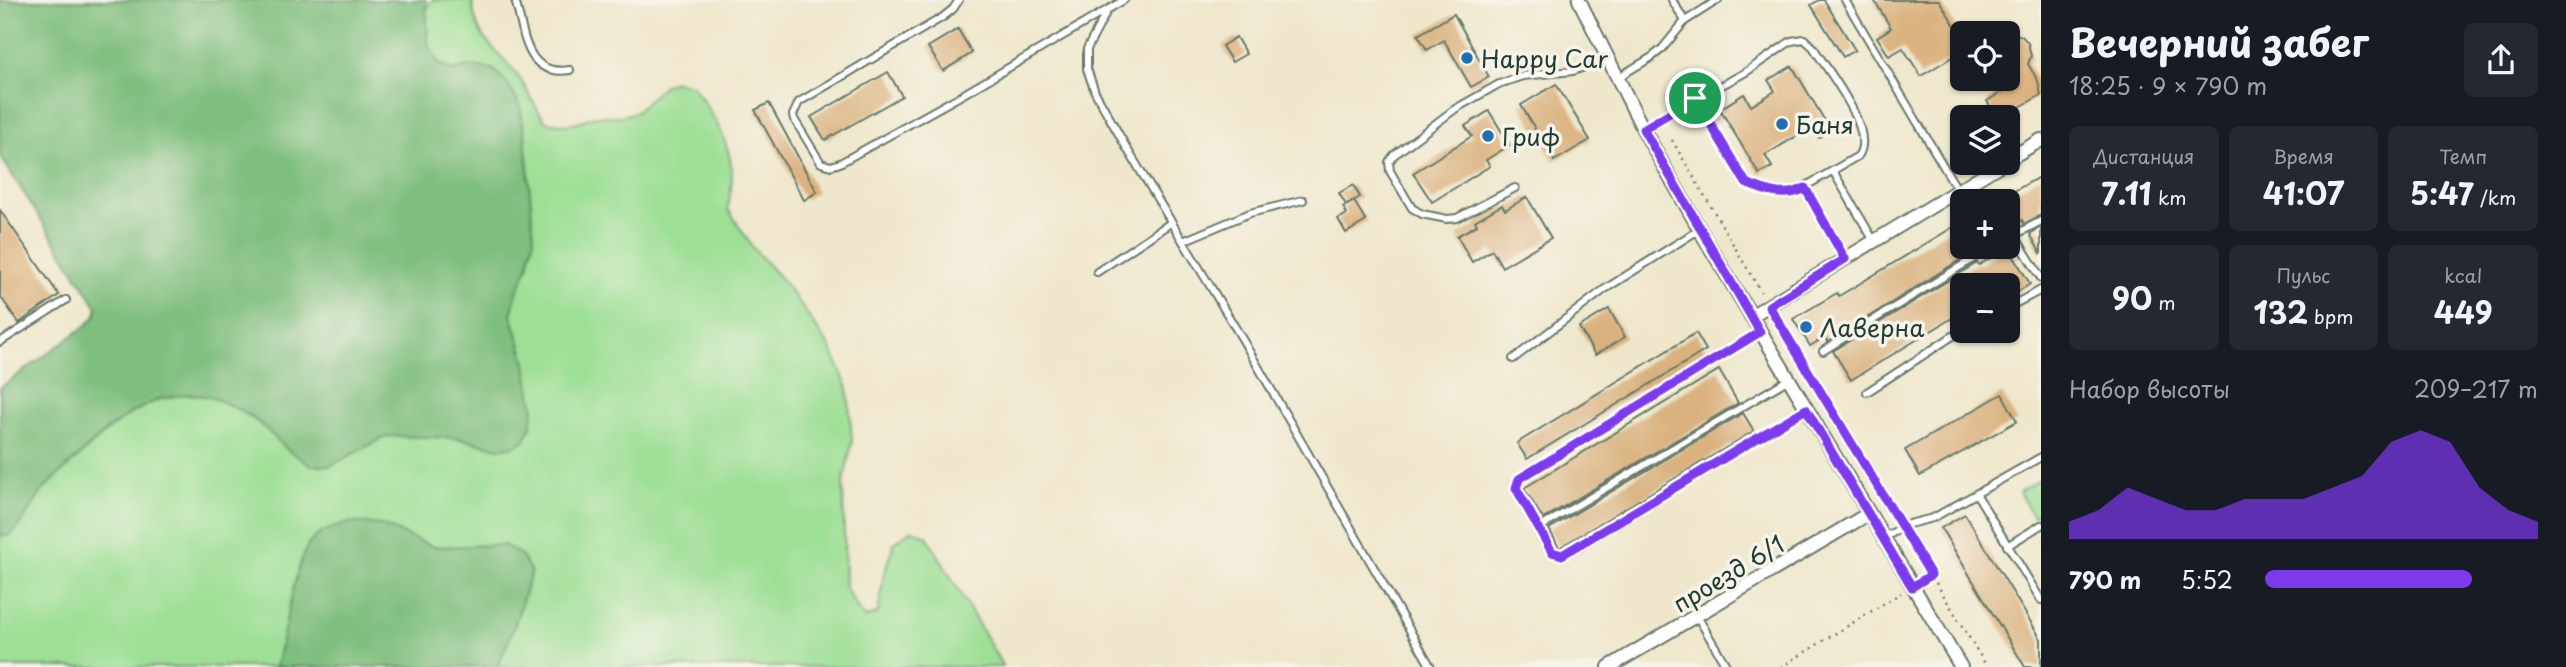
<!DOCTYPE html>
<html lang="ru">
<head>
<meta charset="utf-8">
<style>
	:root { --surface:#171b24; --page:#242831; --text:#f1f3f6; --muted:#9ea1a6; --accent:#7c3aed }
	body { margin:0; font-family:"Playpen Sans",sans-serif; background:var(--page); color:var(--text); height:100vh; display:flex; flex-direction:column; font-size:26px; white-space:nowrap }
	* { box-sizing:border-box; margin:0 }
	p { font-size:23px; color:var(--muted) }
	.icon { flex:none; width:38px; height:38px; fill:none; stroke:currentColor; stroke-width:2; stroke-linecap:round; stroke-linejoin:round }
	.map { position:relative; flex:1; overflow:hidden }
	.panel { display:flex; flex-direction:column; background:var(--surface); width:525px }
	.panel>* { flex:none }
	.controls { position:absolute; left:1950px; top:21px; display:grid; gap:14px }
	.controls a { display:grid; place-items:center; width:70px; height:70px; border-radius:10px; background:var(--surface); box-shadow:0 2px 5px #0004; font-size:35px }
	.pin { position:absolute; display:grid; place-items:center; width:60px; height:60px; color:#fff; margin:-30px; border:4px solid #fff; border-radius:50%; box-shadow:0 2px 7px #0007 }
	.round { display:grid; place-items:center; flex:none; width:74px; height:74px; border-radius:10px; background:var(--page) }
	.headline { display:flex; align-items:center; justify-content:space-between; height:119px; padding:0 28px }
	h1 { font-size:38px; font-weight:700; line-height:52px }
	.figures { display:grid; grid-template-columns:repeat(3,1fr); gap:10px; height:119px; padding:7px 28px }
	.figures div { display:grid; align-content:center; border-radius:10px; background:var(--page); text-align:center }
	.figures b { font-size:30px; font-weight:700 }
	.figures small { font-size:19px; font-weight:400 }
	.figures p { font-size:19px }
	.chart { height:196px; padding:14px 28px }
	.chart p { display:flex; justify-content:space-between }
	.chart svg { width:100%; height:126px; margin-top:7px; fill:var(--accent); opacity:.7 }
	ul { padding:0 28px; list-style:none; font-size:23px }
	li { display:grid; grid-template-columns:112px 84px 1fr; align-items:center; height:52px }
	li i { height:18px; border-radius:9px; background:var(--accent) }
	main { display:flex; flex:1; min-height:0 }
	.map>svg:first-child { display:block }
</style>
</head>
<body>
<main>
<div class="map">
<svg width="2041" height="667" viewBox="0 0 2041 667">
	<rect width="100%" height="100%" fill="#f7f3e8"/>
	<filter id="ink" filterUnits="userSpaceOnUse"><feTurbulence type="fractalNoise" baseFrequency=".0143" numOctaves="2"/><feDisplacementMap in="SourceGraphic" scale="14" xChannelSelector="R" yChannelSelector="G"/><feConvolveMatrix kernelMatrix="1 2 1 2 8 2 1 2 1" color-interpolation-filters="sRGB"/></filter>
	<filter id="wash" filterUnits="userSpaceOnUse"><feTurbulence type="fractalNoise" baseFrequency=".00686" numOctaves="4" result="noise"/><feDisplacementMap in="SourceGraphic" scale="28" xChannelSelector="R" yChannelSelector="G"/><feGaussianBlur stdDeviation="1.57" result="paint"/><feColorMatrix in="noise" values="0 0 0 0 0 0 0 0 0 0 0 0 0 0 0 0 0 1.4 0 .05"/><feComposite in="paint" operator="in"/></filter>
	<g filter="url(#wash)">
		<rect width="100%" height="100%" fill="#eee7cb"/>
		<g fill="#9ddf95" stroke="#5e8e64" stroke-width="2">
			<path d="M 432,0 L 472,0 C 476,46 498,46 520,79 C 529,93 535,108 546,122 L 568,125 L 595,116 L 622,116 L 636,112 L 664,85 L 675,81 L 693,86 C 712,113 731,142 732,176 C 732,187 729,198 728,209 L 752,247 L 784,282 L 830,347 L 848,388 L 852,442 L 843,484 L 845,587 L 856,606 L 865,618 L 878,613 L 884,574 L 894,543 L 912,530 L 927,536 L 1003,667 L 497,667 L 513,630 L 531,573 L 504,545 L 434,547 L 381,525 L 308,544 L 298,572 L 276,667 L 0,667 L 0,535 L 9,536 C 23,522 31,503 44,489 C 57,476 71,464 84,452 C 161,378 212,373 289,451 C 353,441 418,425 481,444 L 534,410 L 525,359 L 511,314 L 517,292 L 528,267 L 529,177 L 520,105 L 506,82 L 473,66 L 453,71 L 438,63 L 428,44 L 425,11 Z"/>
			<polygon points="2041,479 2041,513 2033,517 2019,492"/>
		</g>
		<g fill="#7ebe7e" stroke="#4e7e59" stroke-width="2">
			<polygon points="0,0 426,0 428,44 438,63 453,71 473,66 493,69 506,82 520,105 525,135 534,238 528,267 517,292 511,314 525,359 534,410 531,427 524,441 512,447 498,448 459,438 387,436 330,466 310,465 289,451 253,417 232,406 212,397 189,394 159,399 131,413 105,431 43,490 20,525 9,536 0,535 0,388 87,325 96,315 97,307 0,156"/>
			<path d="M 352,522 L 381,525 L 434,547 L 504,545 L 521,555 L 531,572 L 513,630 L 497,667 L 276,667 C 283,640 295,564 309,544 C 319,530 336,527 352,522 Z"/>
		</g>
		<g id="blocks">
			<g fill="#dab27f">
				<polygon points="1819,0 1824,0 1855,50 1843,57 1811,5"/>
				<polygon points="1874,0 1939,0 1962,37 1962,51 1921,76 1903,48 1889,56 1877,37 1891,28"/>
				<polygon points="1454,14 1489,77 1471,87 1444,40 1427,50 1418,35"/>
				<polygon points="958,29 972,53 943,71 928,47"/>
				<polygon points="2007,31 2022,36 2028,43 2031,56 2028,64 2038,81 2041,95 2002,117 1997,117 1987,101 2007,89"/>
				<polygon points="1236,37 1246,54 1232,62 1222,46"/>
				<polygon points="1792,66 1831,131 1819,138 1812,127 1765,155 1772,167 1759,174 1720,109 1744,94 1751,106 1775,91 1768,80"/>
				<polygon points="888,72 902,96 825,140 811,117"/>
				<polygon points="1556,84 1590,140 1554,161 1521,105"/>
				<polygon points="769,103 817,192 804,200 755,110"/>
				<polygon points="1489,111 1510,145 1486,160 1490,166 1432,202 1413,173 1472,136 1465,126"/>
				<polygon points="2041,176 2041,215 2024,224 2022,220 2007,228 2007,195"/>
				<polygon points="1353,185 1360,197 1346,205 1339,193"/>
				<polygon points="1527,197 1551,238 1502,267 1492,250 1472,262 1457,236 1477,225 1475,221 1502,205 1505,210"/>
				<polygon points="1354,201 1366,221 1346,233 1338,219 1347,214 1343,207"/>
				<polygon points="0,210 59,295 19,323 0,296"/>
				<polygon points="1955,226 1962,237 1962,247 1968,247 1971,253 1828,342 1825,337 1810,346 1793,319 1837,293 1839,296"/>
				<polygon points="2041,227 2041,254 2030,234"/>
				<polygon points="2008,247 2030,284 2014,294 2009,285 1962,285 1962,312 1851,380 1833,351 1977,263 1979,265"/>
				<polygon points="1609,309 1625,337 1595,355 1579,327"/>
				<polygon points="1696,333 1706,350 1527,459 1517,443"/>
				<polygon points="1719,370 1738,403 1543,519 1524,488"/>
				<polygon points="2002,394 2017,421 1920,476 1905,450"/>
				<polygon points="1743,413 1754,431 1559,548 1549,529"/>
				<polygon points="1965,514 2041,639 2041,667 2025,667 1941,528"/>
			</g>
		</g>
	</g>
	<g filter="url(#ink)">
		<use href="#blocks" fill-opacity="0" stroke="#677869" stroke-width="2"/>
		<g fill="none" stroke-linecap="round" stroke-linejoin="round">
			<g stroke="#677869" stroke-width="10">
				<g id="service">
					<path d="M 515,0 C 525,34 525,77 570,70"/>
					<polyline points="959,0 953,9 943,17 799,102 793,115 794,119 821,163 831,166 840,163 962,95 1124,0"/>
					<polyline points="1672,0 1685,21"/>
					<polyline points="1845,0 1964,201"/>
					<polyline points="1107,11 1087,49 1087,69 1095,92 1126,147 1241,337 1431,667"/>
					<polyline points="1617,78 1652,57 1662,49 1685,21 1718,0"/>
					<path d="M 1643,129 L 1746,72 L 1791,41 L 1804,39 L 1813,47 C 1827,70 1877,131 1858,156 L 1792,194 C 1776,195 1750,189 1742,176 L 1695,98"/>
					<polyline points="1833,171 1874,241"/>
					<polyline points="1515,188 1457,218 1447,219 1422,214 1412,208 1390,171 1389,162 1394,155 1455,109 1499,84 1523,76 1573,71 1607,59"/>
					<polyline points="1805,188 1845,259"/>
					<polyline points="2015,236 2041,278"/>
					<polyline points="2007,239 2041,221"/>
					<polyline points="1183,241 1250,213 1303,200"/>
					<polyline points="1097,272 1172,222"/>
					<polyline points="2007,308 2041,290"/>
					<polyline points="1760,332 1519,479 1516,488 1552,552 1558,555 1570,552 1806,409"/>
					<polyline points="0,342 66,300"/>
					<polyline points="1823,351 1992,247"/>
					<polyline points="1513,359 1605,289 1700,229"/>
					<polyline points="1867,392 1962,330"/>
					<polyline points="1977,495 2041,600"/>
					<polyline points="1539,528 1789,379"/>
					<polyline points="1883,538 1909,524 1933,518 2041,457"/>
					<polyline points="2007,546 2041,525"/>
					<polyline points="1697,616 1727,667"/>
				</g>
			</g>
			<g stroke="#677869" stroke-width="16">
				<g id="minor">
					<polyline points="1579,0 1643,129 1704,237 1961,667"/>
					<polyline points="2007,160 2041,140"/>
					<polyline points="1751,316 2003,163"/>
					<polyline points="1609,667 1868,514"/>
				</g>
			</g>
			<g stroke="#677869" stroke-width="2.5" stroke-dasharray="2 5" stroke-linecap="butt">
				<polyline points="1672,140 1761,292"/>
				<polyline points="1775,316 1896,517"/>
				<polyline points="1907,535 1987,667"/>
				<polyline points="1781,667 1901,593"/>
			</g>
			<use href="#service" stroke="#fff" stroke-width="6"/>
			<use href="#minor" stroke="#fff" stroke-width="12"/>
		</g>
	</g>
	<g fill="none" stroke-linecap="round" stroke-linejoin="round" filter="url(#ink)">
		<g stroke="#fff" stroke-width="14">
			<path id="route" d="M 1695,98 L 1746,183 C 1765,191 1786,199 1805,188 L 1845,259 L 1769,306 L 1931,575 L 1912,587 L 1806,409 L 1562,555 L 1552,552 L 1516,488 L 1519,479 L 1760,332 L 1643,129 Z"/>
		</g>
		<use href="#route" stroke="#7c3aed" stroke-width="9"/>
	</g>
	<g fill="#1f6fb2" stroke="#f7f3e8" stroke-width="2.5">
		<circle cx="1467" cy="58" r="7"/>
		<circle cx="1782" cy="124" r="7"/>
		<circle cx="1488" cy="136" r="7"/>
		<circle cx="1806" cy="327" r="7"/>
	</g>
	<g text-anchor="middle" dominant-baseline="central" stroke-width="7" stroke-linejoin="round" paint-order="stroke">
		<g font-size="24" fill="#1f3d34" stroke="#f7f3e8" text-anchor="start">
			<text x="1481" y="58">Happy Car</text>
			<text x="1796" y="124">Баня</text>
			<text x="1502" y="136">Гриф</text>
			<text x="1820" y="327">Лаверна</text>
		</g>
		<g font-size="24" fill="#1f3d34" stroke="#f7f3e8">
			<text transform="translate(1728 573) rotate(-31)">проезд 6/1</text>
		</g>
	</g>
</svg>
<div class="controls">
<a><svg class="icon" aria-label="locate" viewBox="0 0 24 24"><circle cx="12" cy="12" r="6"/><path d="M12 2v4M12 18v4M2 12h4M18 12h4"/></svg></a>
<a><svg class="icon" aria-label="layers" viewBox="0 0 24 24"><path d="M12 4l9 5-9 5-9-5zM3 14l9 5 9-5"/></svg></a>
<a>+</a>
<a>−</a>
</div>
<div class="pin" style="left:1695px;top:98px;background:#1e9e55"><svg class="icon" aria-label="arrive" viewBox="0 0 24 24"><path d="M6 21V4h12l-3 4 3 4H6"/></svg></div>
</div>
<section class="panel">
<div class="headline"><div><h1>Вечерний забег</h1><p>18:25 · 9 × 790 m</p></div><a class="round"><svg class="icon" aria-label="share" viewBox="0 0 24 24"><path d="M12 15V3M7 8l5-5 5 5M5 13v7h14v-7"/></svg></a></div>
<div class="figures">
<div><p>Дистанция</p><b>7.11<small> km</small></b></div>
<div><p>Время</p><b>41:07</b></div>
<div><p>Темп</p><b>5:47<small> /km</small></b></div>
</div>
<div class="figures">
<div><b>90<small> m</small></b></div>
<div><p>Пульс</p><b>132<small> bpm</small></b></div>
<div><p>kcal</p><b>449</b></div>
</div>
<div class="chart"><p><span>Набор высоты</span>209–217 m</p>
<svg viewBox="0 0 160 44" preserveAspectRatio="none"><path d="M0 44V38L10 34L20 26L30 30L40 34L50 34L60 30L70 30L80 30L90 26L100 22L110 10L120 6L130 10L140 26L150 34L160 38V44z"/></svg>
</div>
<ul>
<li><b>790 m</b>5:52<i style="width:76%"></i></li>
</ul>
</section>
</main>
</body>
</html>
